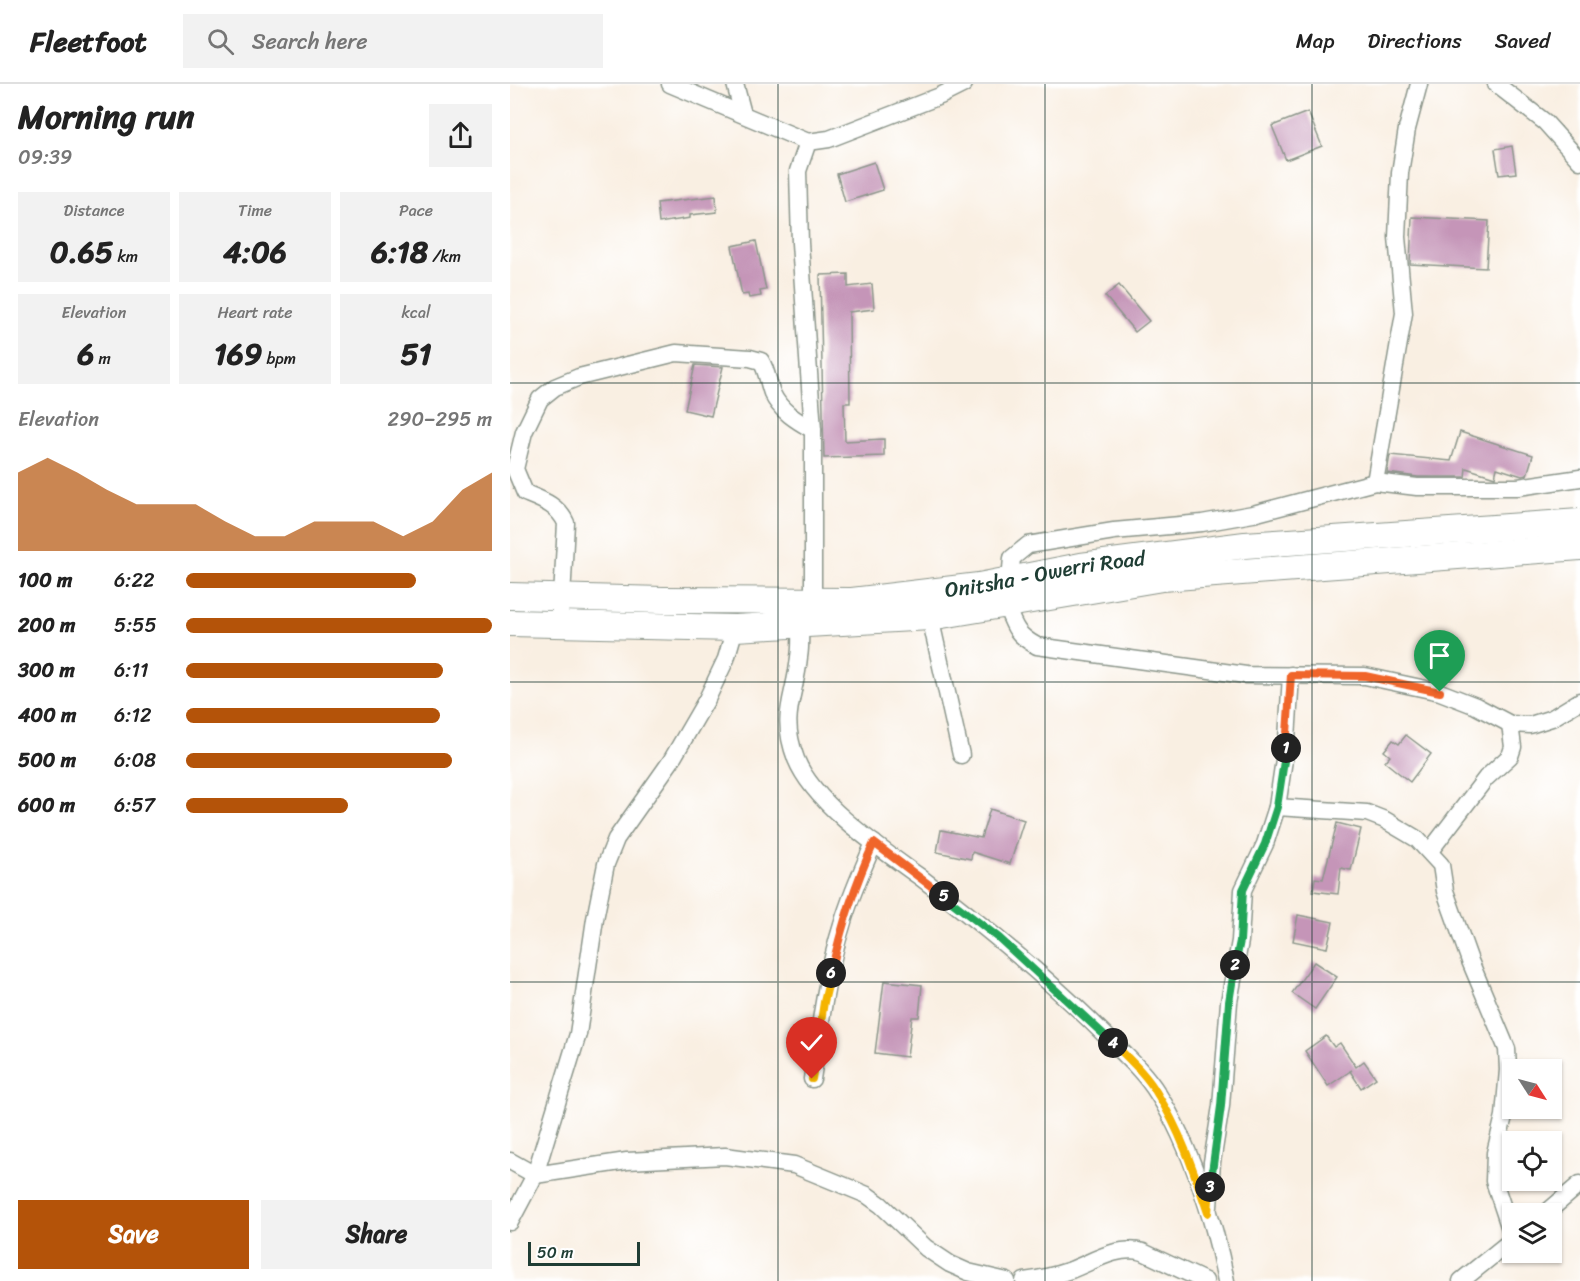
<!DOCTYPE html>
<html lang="en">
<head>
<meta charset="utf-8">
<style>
	:root { --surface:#fff; --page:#f2f2f2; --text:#222; --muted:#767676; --line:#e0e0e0; --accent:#b45309 }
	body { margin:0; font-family:Sriracha,sans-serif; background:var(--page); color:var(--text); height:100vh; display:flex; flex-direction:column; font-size:22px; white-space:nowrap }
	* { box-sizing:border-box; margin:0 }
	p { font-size:20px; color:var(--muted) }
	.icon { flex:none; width:33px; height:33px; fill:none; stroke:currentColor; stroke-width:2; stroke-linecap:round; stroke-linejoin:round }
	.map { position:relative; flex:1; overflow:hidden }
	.sheet { display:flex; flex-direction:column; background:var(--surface); width:510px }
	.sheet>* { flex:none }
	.needle { width:39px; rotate:126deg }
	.buttons { position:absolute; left:992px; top:975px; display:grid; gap:12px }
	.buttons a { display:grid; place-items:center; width:60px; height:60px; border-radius:0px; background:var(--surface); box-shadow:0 2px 4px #0004; font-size:30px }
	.scale { position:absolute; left:18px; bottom:15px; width:112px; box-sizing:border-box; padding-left:6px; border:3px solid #1f3d34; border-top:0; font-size:16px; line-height:21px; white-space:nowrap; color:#1f3d34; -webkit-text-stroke:4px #fff; paint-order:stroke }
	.pin { position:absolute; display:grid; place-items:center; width:51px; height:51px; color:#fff; margin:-62px -26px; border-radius:50% 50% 50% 0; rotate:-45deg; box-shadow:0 0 6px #0007 }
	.pin .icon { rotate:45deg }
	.km { position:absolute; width:30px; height:30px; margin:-15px; border-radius:50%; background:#222; color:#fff; font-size:16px; line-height:30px; text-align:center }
	.round { display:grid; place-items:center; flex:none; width:63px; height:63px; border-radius:0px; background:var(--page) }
	.head { display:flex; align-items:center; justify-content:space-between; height:102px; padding:0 18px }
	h1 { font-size:33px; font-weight:800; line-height:45px }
	.metrics { display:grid; grid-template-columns:repeat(3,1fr); gap:9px; height:102px; padding:6px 18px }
	.metrics div { display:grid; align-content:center; border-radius:0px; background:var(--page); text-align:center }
	.metrics b { font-size:30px; font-weight:800 }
	.metrics small { font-size:16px; font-weight:400 }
	.metrics p { font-size:16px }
	.chart { height:168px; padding:12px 18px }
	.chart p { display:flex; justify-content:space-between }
	.chart svg { width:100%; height:108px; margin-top:6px; fill:var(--accent); opacity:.7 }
	.action { display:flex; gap:12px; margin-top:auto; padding:12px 18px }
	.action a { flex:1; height:69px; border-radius:0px; background:var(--accent); color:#fff; font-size:24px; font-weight:800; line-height:69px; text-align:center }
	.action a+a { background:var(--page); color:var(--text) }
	ul { padding:0 18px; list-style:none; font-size:20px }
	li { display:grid; grid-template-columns:96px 72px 1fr; align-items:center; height:45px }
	li i { height:15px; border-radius:8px; background:var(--accent) }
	header { display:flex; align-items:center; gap:36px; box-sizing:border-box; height:84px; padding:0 30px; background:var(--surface); border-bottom:2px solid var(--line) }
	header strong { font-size:28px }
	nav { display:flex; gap:33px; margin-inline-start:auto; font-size:21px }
	.search { width:420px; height:54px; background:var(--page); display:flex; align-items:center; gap:15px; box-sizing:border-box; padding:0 21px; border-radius:0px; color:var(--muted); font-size:22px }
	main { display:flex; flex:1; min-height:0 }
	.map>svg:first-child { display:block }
</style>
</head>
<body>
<header>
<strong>Fleetfoot</strong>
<div class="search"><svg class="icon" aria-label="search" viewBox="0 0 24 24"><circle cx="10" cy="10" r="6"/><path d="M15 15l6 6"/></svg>Search here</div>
<nav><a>Map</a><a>Directions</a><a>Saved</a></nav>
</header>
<main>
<section class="sheet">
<div class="head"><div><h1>Morning run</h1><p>09:39</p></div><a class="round"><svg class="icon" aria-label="share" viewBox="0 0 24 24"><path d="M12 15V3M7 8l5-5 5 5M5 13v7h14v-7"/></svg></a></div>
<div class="metrics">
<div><p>Distance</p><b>0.65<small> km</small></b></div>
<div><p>Time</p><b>4:06</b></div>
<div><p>Pace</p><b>6:18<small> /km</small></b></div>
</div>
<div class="metrics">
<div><p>Elevation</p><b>6<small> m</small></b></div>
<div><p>Heart rate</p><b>169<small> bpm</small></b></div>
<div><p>kcal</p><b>51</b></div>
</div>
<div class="chart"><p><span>Elevation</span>290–295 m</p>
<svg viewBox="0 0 160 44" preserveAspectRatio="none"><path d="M0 44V12L10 6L20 12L30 19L40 25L50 25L60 25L70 32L80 38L90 38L100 32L110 32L120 32L130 38L140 32L150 19L160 12V44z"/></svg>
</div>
<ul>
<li><b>100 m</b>6:22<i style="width:75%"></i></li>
<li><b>200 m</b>5:55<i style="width:100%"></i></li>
<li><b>300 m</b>6:11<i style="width:84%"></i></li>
<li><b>400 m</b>6:12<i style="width:83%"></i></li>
<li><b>500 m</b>6:08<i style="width:87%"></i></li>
<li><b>600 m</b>6:57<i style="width:53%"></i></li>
</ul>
<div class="action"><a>Save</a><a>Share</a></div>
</section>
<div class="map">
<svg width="1070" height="1197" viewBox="0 0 1070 1197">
	<rect width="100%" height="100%" fill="#fff"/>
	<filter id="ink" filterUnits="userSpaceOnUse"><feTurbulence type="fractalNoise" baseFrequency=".0167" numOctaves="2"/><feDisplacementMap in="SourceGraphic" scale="12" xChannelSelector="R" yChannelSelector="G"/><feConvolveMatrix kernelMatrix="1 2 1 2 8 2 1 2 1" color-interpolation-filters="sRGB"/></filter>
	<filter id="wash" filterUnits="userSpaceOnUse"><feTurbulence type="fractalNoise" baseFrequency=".008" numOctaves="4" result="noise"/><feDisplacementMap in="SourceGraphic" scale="24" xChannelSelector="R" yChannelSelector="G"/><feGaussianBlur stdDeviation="1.35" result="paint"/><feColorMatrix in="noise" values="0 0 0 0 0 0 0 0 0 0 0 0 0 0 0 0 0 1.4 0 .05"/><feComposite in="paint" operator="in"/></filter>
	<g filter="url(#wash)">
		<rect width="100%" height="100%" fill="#f9efe2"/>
		<g id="blocks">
			<g fill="#c595b8">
				<polygon points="798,28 812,62 776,76 762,42"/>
				<polygon points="1002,62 1006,89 989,91 985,65"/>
				<polygon points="364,78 373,106 335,118 327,90"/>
				<polygon points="206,112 207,128 180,131 180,134 149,139 147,119"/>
				<polygon points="902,133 979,137 976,184 900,180"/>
				<polygon points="246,157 256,206 250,207 251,212 239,214 238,210 232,211 222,162"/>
				<polygon points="338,190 338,203 362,200 364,225 339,228 340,319 334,319 335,357 374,355 374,372 314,374 310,191"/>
				<polygon points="609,201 639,237 625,248 595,212"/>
				<polygon points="185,281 213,283 201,332 175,326"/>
				<polygon points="950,348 1023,371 1017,391 1012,392 987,384 985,393 956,384 955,393 908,393 877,389 880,371 941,377"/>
				<polygon points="896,651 921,670 900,698 875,678 880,672 874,667 883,656 889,660"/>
				<polygon points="480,725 514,736 500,780 462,768 461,775 427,768 431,746 471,754"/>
				<polygon points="827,739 851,745 841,786 831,784 828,810 803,807 805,794 813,795"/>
				<polygon points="788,831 823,838 817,864 783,857"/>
				<polygon points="804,878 827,893 805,925 782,909"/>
				<polygon points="374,897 412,901 409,933 402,933 397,973 365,969"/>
				<polygon points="816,952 824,963 830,959 846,983 854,977 866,994 851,1004 840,987 842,986 818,1002 795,967"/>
			</g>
		</g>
	</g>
	<g filter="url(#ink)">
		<use href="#blocks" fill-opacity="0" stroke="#8c968b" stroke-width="1.5"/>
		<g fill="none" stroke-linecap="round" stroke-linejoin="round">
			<g stroke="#8c968b" stroke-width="19">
				<g id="minor">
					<polyline points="160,0 298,58"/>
					<polyline points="225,0 233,30"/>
					<polyline points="986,0 1035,38 1070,77"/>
					<polyline points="865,398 894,229 887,153 890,89 897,45 909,0"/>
					<polyline points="500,496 502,474 518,461 604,447 692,439 743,430 865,398 907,403 1008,403 1070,394"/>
					<polyline points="303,517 303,346 290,159 288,87 298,58 319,55 430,12 454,0"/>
					<path d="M 496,521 C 504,542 506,551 527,562 L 736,591 L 855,592 L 930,608 L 966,622 L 1000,640 L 1020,641 L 1042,634 L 1070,617"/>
					<polyline points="420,533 451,671"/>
					<path d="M 48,541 L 52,514 L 56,439 C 48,421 32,416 15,409 L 5,385 L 14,348 L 30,315 L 45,303 L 69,293 L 166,269 L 240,274 L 251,277 C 257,287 258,298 262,309 C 270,327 287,337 303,346"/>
					<path d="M 290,541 C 290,551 291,562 289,573 C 285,615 269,630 286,675 C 304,720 371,765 410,793 C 474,842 536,892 593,949 C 612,968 634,987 648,1010 C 681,1062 704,1136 716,1197"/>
					<polyline points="767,723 857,729 875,736 907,755 931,781 935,807 960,877 997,965 998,986 994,1032 985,1069 984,1097 1002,1151"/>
					<polyline points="920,767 976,694 1000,672 1003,663 1000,640"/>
					<path d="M 302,995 C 310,944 316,891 332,841 C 340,813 352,786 364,759"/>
					<polyline points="0,1077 25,1091 117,1077 215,1072 284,1081 357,1111 371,1121 416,1164 440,1180 458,1188 497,1197"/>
					<polyline points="699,1123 702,1078 711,1022 719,918 730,857 733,806 755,760 767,723 777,655 781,591"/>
					<polyline points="1035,1130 1070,1100"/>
					<polyline points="0,1138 25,1091 68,950 85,835 96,780 106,755 161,677 197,615 216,575 225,544"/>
					<path d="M 514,1197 C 530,1195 546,1191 561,1186 C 584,1177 608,1161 633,1168 L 695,1197"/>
					<polyline points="951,1197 1002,1156"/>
				</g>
			</g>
			<g stroke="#8c968b" stroke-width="28">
				<g id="highway">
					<path id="s1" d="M 0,512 L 153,516 L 342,517 L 469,502 L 571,482 L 735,461 L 1070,438"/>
					<polyline points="0,539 225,544 420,533 652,494 1070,463"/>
				</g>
			</g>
			<use href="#minor" stroke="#fff" stroke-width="16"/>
			<use href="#highway" stroke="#fff" stroke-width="26"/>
		</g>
	</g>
	<g fill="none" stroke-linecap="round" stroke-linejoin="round" filter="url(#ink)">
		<g stroke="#fff" stroke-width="12">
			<polyline id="split-1" points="776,664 781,591 855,592 930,608"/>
		</g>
		<g stroke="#fff" stroke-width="12">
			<polyline id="split-2" points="725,881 730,857 733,806 755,760 767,723 776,664"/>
		</g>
		<g stroke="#fff" stroke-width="12">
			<polyline id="split-3" points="700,1103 711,1022 719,918 725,881"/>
		</g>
		<g stroke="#fff" stroke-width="12">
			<path id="split-4" d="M 603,959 C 619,975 637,991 648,1011 C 671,1048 684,1088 698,1129 L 700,1103"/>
		</g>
		<g stroke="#fff" stroke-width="12">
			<polyline id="split-5" points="434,812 489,854 603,959"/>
		</g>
		<g stroke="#fff" stroke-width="12">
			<path id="split-6" d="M 321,889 C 331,844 344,802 364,759 L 434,812"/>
		</g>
		<g stroke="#fff" stroke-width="12">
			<polyline id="split-7" points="302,995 314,918 321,889"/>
		</g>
		<use href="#split-1" stroke="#f0652b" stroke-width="8"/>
		<use href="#split-2" stroke="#22a559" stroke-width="8"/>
		<use href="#split-3" stroke="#22a559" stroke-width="8"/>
		<use href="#split-4" stroke="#f5b400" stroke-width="8"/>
		<use href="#split-5" stroke="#22a559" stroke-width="8"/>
		<use href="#split-6" stroke="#f0652b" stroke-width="8"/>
		<use href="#split-7" stroke="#f5b400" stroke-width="8"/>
	</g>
	<path fill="none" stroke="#1f3d34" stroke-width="1.5" stroke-opacity="0.55" d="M 268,0 L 268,1197M 535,0 L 535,1197M 802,0 L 802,1197M 0,299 L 1070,299M 0,598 L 1070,598M 0,898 L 1070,898"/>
	<g text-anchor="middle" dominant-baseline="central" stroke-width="4.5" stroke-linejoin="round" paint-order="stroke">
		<g font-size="21" fill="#1f3d34" stroke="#fff">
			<text stroke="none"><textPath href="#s1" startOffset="537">Onitsha - Owerri Road</textPath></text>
		</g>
	</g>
</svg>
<div class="buttons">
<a><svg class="needle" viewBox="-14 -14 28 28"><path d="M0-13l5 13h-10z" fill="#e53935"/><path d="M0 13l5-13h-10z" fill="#767676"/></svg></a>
<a><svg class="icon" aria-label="locate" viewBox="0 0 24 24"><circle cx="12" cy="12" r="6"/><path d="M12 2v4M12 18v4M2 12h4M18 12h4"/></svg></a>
<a><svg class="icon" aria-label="layers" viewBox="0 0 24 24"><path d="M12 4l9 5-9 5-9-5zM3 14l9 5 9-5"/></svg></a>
</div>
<div class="scale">50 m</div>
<div class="pin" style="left:930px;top:608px;background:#1e9e55"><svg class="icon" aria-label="arrive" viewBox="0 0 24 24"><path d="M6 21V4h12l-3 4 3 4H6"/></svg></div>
<div class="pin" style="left:302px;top:995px;background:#d93025"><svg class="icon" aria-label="check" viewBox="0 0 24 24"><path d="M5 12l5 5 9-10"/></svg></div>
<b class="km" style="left:776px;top:664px">1</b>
<b class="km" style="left:725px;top:881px">2</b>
<b class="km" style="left:700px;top:1103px">3</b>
<b class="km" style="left:603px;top:959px">4</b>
<b class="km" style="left:434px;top:812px">5</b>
<b class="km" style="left:321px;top:889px">6</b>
</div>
</main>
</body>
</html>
